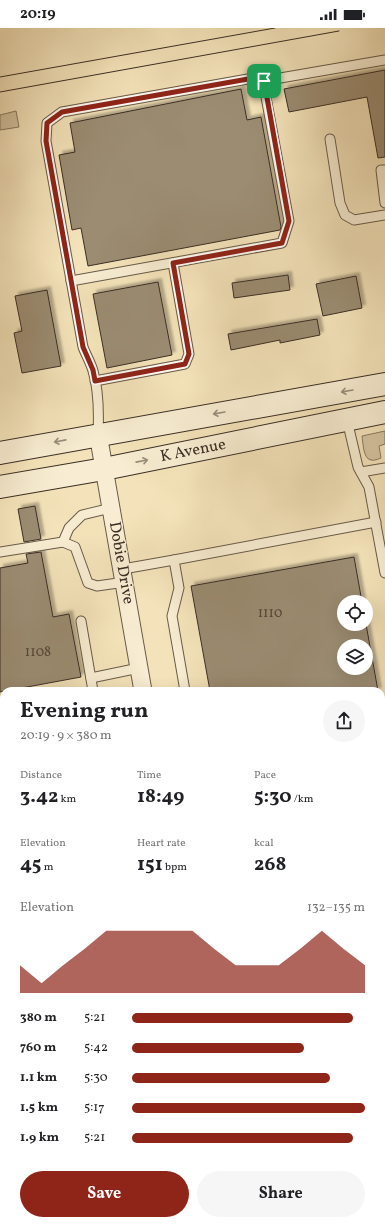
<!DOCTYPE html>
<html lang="en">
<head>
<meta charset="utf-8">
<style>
	:root { --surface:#fff; --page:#f6f6f6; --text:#202124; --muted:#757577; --accent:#8f2418 }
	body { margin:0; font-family:Vollkorn,serif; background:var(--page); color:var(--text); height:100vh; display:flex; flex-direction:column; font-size:15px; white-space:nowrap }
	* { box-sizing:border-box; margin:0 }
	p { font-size:13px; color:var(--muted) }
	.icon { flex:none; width:22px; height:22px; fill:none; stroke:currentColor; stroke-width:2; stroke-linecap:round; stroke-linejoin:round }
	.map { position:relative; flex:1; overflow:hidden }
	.drawer { position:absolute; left:0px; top:659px; width:385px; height:538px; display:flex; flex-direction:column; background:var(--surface); border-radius:12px 12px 0 0; box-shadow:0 4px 16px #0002 }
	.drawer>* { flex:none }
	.buttons { position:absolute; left:337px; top:567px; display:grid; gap:8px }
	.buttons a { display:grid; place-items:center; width:36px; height:36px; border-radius:50%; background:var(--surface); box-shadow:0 4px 16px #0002; font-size:20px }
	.pin { position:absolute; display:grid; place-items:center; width:34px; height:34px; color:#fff; margin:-17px; border-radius:8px; box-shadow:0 2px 6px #0006 }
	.round { display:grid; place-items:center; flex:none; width:42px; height:42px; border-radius:21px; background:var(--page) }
	.headline { display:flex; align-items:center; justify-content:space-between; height:68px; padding:0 20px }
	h1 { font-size:22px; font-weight:700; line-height:30px }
	.figures { display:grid; grid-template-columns:repeat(3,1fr); gap:6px; height:68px; padding:4px 20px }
	.figures div { display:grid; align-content:center }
	.figures b { font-size:20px; font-weight:700 }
	.figures small { font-size:11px; font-weight:400 }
	.figures p { font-size:11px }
	.chart { height:112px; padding:8px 20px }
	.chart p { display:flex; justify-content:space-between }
	.chart svg { width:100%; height:72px; margin-top:4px; fill:var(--accent); opacity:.7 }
	.cta { display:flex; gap:8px; margin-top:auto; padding:8px 20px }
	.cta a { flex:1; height:46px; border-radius:24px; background:var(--accent); color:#fff; font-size:16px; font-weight:700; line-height:46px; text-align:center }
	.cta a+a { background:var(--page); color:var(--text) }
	ul { padding:0 20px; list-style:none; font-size:13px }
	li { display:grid; grid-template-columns:64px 48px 1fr; align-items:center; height:30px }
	li i { height:10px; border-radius:5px; background:var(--accent) }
	.status { display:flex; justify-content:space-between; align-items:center; height:28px; padding:0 20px; background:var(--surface); direction:ltr }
	.status svg { height:11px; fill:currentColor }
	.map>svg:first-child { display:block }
</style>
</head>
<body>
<div class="status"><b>20:19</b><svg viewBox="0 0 49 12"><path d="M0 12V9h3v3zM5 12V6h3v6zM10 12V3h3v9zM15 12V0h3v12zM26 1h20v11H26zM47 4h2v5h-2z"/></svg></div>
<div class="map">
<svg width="385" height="1197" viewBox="0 0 385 1197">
	<defs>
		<filter id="shadow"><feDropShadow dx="3.5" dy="-3.5" stdDeviation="1" flood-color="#0004"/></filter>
	</defs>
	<rect width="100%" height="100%" fill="#f4e3ba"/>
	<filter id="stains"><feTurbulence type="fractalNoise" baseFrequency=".005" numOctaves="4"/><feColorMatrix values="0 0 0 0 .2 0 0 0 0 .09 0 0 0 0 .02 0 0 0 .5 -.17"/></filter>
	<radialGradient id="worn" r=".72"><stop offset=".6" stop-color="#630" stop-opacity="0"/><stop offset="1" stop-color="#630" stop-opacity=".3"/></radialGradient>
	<g fill="#d4c4a1" stroke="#877963">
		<polygon points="16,83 19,99 0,102 0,87"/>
		<path d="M 385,403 L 385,416 L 379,418 L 381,430 C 378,431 374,433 371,432 C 363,431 363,414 362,408 Z"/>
	</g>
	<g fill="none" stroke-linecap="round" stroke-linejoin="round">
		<polyline stroke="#847560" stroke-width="5" points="154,1193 156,1197"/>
	</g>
	<g fill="#9b8c72" stroke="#3a2e25" fill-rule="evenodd" filter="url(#shadow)">
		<polygon points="385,42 385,129 378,130 367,69 289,84 284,61"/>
		<polygon points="241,61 247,92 261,89 281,199 280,202 88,238 81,200 72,202 59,127 75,124 70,95"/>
		<polygon points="288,247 290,262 234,270 232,255"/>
		<polygon points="356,248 362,280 323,288 316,256"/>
		<polygon points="158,254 172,327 107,340 93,266"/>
		<polygon points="47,262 61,338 22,345 14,305 22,303 15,268"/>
		<polygon points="317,291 320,307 280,315 280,312 231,322 228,306"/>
		<polygon points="35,478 41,511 24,514 18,481"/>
		<polygon points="41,524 53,589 69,586 81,649 0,664 0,540 28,535 26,526"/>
		<path d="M 354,529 L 362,574 L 344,574 L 344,596 L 366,596 L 378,663 L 210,663 L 191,558 ZM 344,618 L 366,618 L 366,640 L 344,640 Z"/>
	</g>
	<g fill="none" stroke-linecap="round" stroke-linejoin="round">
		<g stroke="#685b4a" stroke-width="11">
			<g id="lane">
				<polyline points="330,111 340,175 345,187 354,192 385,187"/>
				<polyline points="385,142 381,142 385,175"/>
				<polyline points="71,253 282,215 289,193 263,53"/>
				<polyline points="95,353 185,336 189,326 173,235"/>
				<polyline points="347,392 358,439 369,459 385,545"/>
				<path d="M 98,406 C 99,385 99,363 93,343 C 91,335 86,327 83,319 L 46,113 L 47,95 L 62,84 L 248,51 L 263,53 L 385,32"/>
				<polyline points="361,444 385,440"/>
				<polyline points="63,514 69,500 82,487 111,480"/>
				<polyline points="0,524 63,514 75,519 88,555 97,558 125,554"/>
				<polyline points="123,541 174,532"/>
				<polyline points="81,593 93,663"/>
				<polyline points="91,650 139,640"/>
				<polyline points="185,663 172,588 179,560 174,532 376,494"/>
				<polyline points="0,690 4,690"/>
				<polyline points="0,774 2,778 4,779"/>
				<polyline points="381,1082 385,1085"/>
				<polyline points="316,1193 317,1197"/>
			</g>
		</g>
		<g stroke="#685b4a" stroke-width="19">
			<g id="street">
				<polyline points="98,406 143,663"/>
				<polyline points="0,833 4,832"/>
			</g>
		</g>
		<g stroke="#3a2e25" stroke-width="24">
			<g id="secondary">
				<polyline points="0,425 385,356"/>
				<polyline points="0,459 104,441 385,384"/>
			</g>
		</g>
		<use href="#lane" stroke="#f8edd2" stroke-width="9"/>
		<use href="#street" stroke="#f8edd2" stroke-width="17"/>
		<use href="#secondary" stroke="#f8edd2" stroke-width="22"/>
		<g stroke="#3a2e25" stroke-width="1">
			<polyline points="0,49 275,0"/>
			<polyline points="0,64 339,3"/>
		</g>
	</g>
	<defs><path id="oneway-shaft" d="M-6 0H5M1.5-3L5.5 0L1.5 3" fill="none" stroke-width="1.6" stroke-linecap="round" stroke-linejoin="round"/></defs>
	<g stroke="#998e7c">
		<use href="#oneway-shaft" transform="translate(347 363) rotate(170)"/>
		<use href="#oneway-shaft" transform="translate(219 385) rotate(170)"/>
		<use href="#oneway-shaft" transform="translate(60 413) rotate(169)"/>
		<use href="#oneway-shaft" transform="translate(142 433) rotate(-11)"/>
	</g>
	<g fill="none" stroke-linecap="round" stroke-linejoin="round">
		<g stroke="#fff" stroke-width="8">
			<polygon id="route" points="248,51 264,53 289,193 282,215 173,235 189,326 185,336 95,353 93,342 83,319 46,113 47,95 62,84"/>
		</g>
		<use href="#route" stroke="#8f2418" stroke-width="5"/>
	</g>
	<g text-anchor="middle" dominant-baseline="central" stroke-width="3" stroke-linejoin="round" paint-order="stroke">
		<g font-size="14" fill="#524638">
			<text x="270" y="585">1110</text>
			<text x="38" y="624">1108</text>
		</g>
		<g font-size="16" fill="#3a2e25" stroke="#f8edd2">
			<text transform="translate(193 423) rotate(-11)">K Avenue</text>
			<text transform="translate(121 535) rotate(80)">Dobie Drive</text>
		</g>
	</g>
	<rect width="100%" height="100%" filter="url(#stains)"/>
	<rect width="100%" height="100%" fill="url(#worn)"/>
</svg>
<div class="buttons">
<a><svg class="icon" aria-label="locate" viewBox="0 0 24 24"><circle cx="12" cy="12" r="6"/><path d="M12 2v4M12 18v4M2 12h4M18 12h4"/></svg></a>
<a><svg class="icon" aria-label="layers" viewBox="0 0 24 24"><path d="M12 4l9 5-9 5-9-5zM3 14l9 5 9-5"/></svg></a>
</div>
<div class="pin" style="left:264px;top:53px;background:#1e9e55"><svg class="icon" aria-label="arrive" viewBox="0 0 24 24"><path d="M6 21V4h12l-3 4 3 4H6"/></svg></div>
<section class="drawer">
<div class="headline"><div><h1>Evening run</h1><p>20:19 · 9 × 380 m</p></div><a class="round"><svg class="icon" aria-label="share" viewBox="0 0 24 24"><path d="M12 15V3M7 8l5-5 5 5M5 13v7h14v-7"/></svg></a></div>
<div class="figures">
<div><p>Distance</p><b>3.42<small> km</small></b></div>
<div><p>Time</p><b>18:49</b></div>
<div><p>Pace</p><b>5:30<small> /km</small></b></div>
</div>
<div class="figures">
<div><p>Elevation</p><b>45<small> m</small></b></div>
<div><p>Heart rate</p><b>151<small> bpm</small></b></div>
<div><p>kcal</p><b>268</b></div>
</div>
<div class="chart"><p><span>Elevation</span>132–135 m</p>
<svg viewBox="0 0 160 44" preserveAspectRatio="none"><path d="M0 44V27L10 38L20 27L30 17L40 6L50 6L60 6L70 6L80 6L90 17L100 27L110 27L120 27L130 17L140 6L150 17L160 27V44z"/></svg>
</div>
<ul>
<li><b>380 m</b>5:21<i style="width:95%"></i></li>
<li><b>760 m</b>5:42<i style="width:74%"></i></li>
<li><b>1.1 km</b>5:30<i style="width:85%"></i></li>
<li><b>1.5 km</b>5:17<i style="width:100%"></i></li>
<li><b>1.9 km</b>5:21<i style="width:95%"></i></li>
</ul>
<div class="cta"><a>Save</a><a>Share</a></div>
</section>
</div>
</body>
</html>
